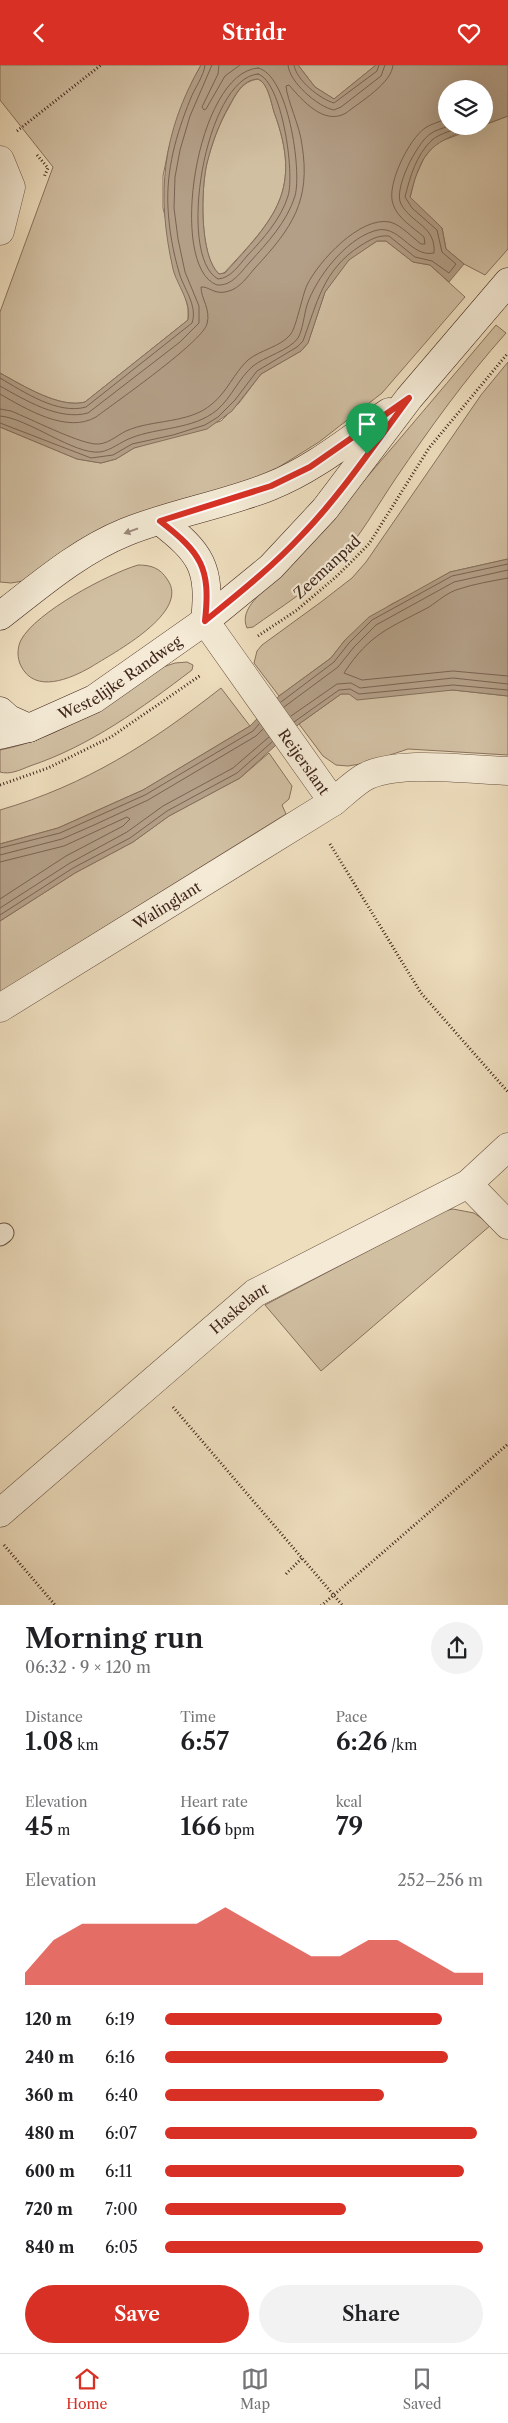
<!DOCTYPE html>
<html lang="en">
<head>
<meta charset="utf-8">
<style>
	:root { --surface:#fff; --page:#f2f2f2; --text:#202124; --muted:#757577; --line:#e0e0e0; --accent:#d93025 }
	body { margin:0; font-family:"Libre Caslon Text",serif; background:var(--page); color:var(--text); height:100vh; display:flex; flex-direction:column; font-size:19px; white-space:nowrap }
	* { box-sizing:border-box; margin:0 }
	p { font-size:16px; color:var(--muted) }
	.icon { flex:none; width:28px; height:28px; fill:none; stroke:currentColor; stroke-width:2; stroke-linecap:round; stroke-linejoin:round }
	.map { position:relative; height:1540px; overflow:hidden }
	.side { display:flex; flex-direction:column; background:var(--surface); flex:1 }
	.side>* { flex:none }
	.buttons { position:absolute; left:438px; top:15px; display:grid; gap:10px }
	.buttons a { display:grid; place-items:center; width:55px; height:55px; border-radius:50%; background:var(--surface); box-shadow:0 5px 20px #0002; font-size:25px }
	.pin { position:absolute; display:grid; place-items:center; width:42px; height:42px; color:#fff; margin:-51px -21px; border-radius:50% 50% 50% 0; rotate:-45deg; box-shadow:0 0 5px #0007 }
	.pin .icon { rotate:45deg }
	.round { display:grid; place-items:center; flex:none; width:52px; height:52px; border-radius:26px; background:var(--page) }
	.headline { display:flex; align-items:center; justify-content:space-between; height:85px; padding:0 25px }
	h1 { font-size:28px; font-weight:600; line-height:38px }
	.stats { display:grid; grid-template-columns:repeat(3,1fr); gap:8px; height:85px; padding:5px 25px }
	.stats div { display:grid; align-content:center }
	.stats b { font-size:25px; font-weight:600 }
	.stats small { font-size:14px; font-weight:400 }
	.stats p { font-size:14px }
	.chart { height:140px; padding:10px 25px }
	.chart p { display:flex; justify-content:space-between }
	.chart svg { width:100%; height:90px; margin-top:5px; fill:var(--accent); opacity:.7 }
	.action { display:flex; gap:10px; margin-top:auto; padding:10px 25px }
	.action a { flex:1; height:58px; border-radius:30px; background:var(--accent); color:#fff; font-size:20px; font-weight:600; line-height:58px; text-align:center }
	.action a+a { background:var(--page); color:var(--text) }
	ul { padding:0 25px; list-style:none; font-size:16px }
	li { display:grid; grid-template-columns:80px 60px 1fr; align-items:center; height:38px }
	li i { height:12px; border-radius:6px; background:var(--accent) }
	header { display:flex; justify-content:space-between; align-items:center; height:65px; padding:0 25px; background:var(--accent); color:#fff; font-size:22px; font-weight:600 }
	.dock { display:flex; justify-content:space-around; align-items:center; height:70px; border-top:1px solid var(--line); background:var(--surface); font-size:14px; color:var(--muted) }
	.dock a { display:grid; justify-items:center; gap:2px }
	.dock .active { color:var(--accent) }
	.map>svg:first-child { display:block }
</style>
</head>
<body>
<header><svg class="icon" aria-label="back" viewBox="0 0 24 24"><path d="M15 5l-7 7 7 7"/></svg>Stridr<svg class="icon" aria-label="heart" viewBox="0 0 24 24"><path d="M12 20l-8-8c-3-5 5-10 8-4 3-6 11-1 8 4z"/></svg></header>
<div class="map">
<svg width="508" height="1541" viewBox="0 0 508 1541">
	<rect width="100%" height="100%" fill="#eedebe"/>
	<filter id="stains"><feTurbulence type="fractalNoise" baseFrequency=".004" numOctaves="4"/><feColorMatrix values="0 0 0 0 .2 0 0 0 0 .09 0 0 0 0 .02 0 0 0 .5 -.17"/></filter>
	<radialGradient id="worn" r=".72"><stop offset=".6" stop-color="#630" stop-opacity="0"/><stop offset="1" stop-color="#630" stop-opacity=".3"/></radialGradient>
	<g fill="#d1bfa2" stroke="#89725e">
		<path d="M 0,0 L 201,0 L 192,17 L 169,82 L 163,111 L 163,143 L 188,243 L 188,255 L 85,337 C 60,344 22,320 0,308 L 0,247 L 53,102 L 0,35 Z"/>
		<polygon points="298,0 376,0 334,34 315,22"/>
		<path d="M 258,14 C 268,18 271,37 274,47 C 303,125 275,153 224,208 L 219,209 C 199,191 201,123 207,98 C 212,78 219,59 229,42 C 236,29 242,16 258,14 Z"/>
		<polygon points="508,51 508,184 485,210 464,199 446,184 442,163 410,133 415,113 424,93 436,78"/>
		<polygon points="377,176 386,176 413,197 430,200 465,232 382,328 319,377 271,407 23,516 11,518 0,517 0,362 77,394 101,398 116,394 134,383 221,356 239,338 261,309 301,286 308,278 325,227 349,194"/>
		<path d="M 496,260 L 506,268 C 465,314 430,363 396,413 C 377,441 360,472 337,497 C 313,522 281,542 253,562 L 247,563 C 238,543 265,526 276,514 C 283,507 290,499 297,492 C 365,416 430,338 496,260 Z"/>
		<polygon points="508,297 508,494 450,507 419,525 390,540 345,575 331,593 279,631 254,598 257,586 262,580 321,537 352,513 366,497 481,330"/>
		<path d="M 138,500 C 151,500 160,503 167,514 C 192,547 113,588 91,602 C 70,614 35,629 21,601 C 17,593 17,583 21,575 C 36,547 108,509 138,500 Z"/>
		<path d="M 187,597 L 193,600 L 192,605 C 142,643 90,681 30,701 C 20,705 10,710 0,707 L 0,685 C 61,673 110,637 160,603 L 175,598 Z"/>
		<path d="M 221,623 L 250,661 L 143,725 L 58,763 L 0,779 L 0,745 C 86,720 151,678 221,623 Z"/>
		<polygon points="453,625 508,631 508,690 408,684 366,698 348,701 336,700 323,691 299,659 341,629"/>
		<polygon points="269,688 292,721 289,734 282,740 286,749 0,927 0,856 75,808 133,777 169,751 240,713"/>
		<polygon points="453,1144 474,1148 491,1160 321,1306 265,1240 444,1146"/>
	</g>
	<g fill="#b39f87" stroke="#856f5c" fill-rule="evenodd">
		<path d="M 201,0 L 298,0 L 315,22 L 334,34 L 376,0 L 508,0 L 508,51 L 484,60 L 484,24 L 446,24 L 446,61 L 479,61 C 432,77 422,83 410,132 L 442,163 L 446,184 L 464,199 L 449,217 L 430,200 L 413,197 L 386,176 L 377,176 L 349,195 L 325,227 L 308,278 L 301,286 L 261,309 L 232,346 L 207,364 L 134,383 L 116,394 L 101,398 L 77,394 L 0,362 L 0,308 C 22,320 60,344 85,337 L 188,255 C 192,238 177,220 173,204 C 156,129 162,68 201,0 ZM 258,14 C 268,18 271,37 274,47 C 303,125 275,153 225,208 L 219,209 C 199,191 201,123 207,98 C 212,78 219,59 229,41 C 236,29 242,15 258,14 Z"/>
		<polygon points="508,494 508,631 453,625 357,635 349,629 341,629 299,659 240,713 169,751 133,777 75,808 0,856 0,779 58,763 143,725 250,661 279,631 331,593 345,575 369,552 450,507"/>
	</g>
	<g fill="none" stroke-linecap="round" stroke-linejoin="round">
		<g stroke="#7a6251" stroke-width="1">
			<polyline points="219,0 218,9 202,42 204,45 206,44 225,11 240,0"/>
			<path d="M 288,0 C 289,17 318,42 334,45 L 341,42 L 381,11 L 385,0"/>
			<path d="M 294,0 C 296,15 320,34 334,38 L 377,6 L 379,0"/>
			<path d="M 258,3 C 288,9 302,105 295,131 C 287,157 267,178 250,197 C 240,208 232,221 217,220 C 167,202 196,7 258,3 Z"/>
			<path d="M 258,9 C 282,16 295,108 288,131 C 281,154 263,174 247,191 C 239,200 231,213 218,214 C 176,191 205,13 258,9 Z"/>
			<path d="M 0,313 C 24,327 58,350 86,342 L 192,258 C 198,240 183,223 179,207 C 173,187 169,164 168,143 C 166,105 176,70 190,35 C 194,24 204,11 205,0"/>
			<path d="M 0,321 C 25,335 59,356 88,348 L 180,277 L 199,258 L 199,241 L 185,207 L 178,174 L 174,143 L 175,112 L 180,85 L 190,51 L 212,0"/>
			<path d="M 0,329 C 26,344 67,369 96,352 C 116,337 202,277 207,259 C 211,244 201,234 201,222 C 209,221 215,231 229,226 C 240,223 248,211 255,203 C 292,163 311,136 302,80 C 300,61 287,35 286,21 L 289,20 C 302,35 324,61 346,48 C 360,37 392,18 393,0"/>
			<path d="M 0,344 L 11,346 C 31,354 76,377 95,379 C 107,380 116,371 126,366 C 153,354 189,359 212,339 C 227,327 234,308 248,295 C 260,285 280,282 290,270 C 296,264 302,231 307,220 C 319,196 360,151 390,157 C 401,160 412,172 421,179 L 425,179 L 424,172 C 414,163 397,153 393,139 C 386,120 409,74 425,63 C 431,59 439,57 446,54"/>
			<path d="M 0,351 C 28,353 74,390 100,387 C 112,385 120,377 131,373 C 158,362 193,365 217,345 C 232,332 238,314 253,301 C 264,292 290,285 298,273 C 303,264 304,250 307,240 C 316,213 345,175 374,166 C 399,157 410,193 434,188 C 436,161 412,159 401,139 C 393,124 417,78 430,69 C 435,65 442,64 448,61"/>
			<path d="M 0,358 L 91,393 L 113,390 L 132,379 L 173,370 L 205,360 L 218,352 L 235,335 L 257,306 L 297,282 L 303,276 C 317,238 323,205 360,181 C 370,175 377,170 389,171 L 415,192 L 432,196 L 449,208 L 456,199 L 442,187 L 437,165 L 412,143 L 405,132 C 410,112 416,90 432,75 C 440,68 455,65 464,61"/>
			<path d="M 508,513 C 492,516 474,519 459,524 C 448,527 438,536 429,542 C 390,563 370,568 344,608 L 362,615 L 453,606 L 508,611"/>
			<polyline points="281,637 334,597 349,578 372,555 452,511 508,499"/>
			<polyline points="284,642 338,602 354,582 376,560 454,517 508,505"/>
			<polyline points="291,651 337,619 351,618 360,623 453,613 508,619"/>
			<polyline points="294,657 339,625 350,624 359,629 453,620 508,625"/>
			<polyline points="0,783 60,768 145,730 253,666 259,659"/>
			<polyline points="0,790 62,774 94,760 148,735 256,671 263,664"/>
			<polyline points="0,797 64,781 127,752 130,754 123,761 66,791 0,834"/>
			<polyline points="0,843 70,798 127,767 163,741 233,703 269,672"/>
			<polyline points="0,850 73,803 130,773 167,746 237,708 272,677"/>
		</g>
		<g stroke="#6c5444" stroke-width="21">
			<polyline id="lane" points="0,1171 4,1168"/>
		</g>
		<g stroke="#6c5444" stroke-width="29">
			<g id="street">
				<polyline points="0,95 11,122 0,166"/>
				<path id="s1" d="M 205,556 L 333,737 C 343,729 352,720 363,713 C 395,694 471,705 508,706"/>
				<path id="s2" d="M 0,943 L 333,737"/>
				<polyline points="468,1119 508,1160"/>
				<path id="s3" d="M 0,1448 L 255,1228 L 468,1119 L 508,1082"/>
			</g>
		</g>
		<g stroke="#41261b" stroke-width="29">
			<g id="secondary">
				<path d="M 160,456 C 201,488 211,502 205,556"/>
				<path d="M 0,551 C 40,520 79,486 126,467 C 173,448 224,440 271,421 C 314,404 351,373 389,347"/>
				<polyline points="0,646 9,654 29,663"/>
				<path id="s4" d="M 0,670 L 29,663 L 94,634 L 205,556 L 271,502 L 325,444 L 409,333 L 508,217"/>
			</g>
		</g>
		<g stroke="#41261b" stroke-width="3" stroke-dasharray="1 2.5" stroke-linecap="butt">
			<polyline points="17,66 101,0"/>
			<polyline points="37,90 48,103 44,112"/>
			<polyline points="258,571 297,545 337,511 369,479 429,383 508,288"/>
			<polyline points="0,720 48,703 111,672 201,610"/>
			<polyline points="330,779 421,928 508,1027"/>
			<polyline points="173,1342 343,1541"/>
			<polyline points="4,1480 56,1541"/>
			<polyline points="286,1509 302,1493"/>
			<polyline points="321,1541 508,1379"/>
		</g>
		<use href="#lane" stroke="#f4ead5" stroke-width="19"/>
		<use href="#street" stroke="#f4ead5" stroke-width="28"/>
		<use href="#secondary" stroke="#f4ead5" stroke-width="28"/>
	</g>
	<defs><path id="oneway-solid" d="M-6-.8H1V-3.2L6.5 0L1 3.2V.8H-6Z" transform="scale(1.25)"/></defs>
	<use fill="#9a8878" href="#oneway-solid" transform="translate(131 466) rotate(160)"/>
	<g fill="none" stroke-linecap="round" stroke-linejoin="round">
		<g stroke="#fff" stroke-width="10">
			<path id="route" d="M 409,333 C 374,380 341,430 300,472 C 271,503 238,529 205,556 C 211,502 201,488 160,456 L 271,421 L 310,402 Z"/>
		</g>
		<use href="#route" stroke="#d93025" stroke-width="6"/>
	</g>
	<g text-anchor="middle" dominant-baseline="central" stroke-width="4.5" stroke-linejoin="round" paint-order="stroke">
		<g font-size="15" fill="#41261b" stroke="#f4ead5">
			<text transform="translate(327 502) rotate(-43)">Zeemanpad</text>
			<text stroke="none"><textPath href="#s4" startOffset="134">Westelijke Randweg</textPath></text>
			<text stroke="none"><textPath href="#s1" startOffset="172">Reijerslant</textPath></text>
			<text stroke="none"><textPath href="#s2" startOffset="196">Walinglant</textPath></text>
			<text stroke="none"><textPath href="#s3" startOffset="315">Haskelant</textPath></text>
		</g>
	</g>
	<rect width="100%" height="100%" filter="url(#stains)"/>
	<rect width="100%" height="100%" fill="url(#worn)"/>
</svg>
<div class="buttons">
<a><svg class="icon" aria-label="layers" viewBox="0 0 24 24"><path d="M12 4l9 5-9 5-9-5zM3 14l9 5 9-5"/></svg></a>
</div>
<div class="pin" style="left:367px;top:389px;background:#1e9e55"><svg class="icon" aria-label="arrive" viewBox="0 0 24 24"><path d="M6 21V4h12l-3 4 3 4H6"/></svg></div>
</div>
<section class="side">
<div class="headline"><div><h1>Morning run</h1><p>06:32 · 9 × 120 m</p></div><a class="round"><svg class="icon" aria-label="share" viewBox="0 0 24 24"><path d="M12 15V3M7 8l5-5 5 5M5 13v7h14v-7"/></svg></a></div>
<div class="stats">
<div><p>Distance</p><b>1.08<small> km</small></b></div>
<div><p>Time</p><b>6:57</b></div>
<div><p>Pace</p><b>6:26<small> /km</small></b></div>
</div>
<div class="stats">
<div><p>Elevation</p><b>45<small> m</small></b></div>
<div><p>Heart rate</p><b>166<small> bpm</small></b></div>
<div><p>kcal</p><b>79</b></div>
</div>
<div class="chart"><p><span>Elevation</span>252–256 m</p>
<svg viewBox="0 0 160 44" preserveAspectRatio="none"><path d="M0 44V38L10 22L20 14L30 14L40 14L50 14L60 14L70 6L80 14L90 22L100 30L110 30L120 22L130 22L140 30L150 38L160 38V44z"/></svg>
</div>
<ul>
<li><b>120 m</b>6:19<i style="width:87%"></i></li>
<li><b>240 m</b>6:16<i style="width:89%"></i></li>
<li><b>360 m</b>6:40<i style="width:69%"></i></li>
<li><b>480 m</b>6:07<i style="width:98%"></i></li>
<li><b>600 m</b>6:11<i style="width:94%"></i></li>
<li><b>720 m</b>7:00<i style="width:57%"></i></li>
<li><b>840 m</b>6:05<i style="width:100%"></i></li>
</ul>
<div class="action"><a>Save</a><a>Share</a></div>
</section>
<nav class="dock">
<a class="active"><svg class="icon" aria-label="home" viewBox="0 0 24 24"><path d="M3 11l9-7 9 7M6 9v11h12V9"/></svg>Home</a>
<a><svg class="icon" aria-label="map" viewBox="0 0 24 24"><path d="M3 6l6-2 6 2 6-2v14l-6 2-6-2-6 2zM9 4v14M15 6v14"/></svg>Map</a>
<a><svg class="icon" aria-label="saved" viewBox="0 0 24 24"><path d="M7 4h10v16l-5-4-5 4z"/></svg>Saved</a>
</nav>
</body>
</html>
